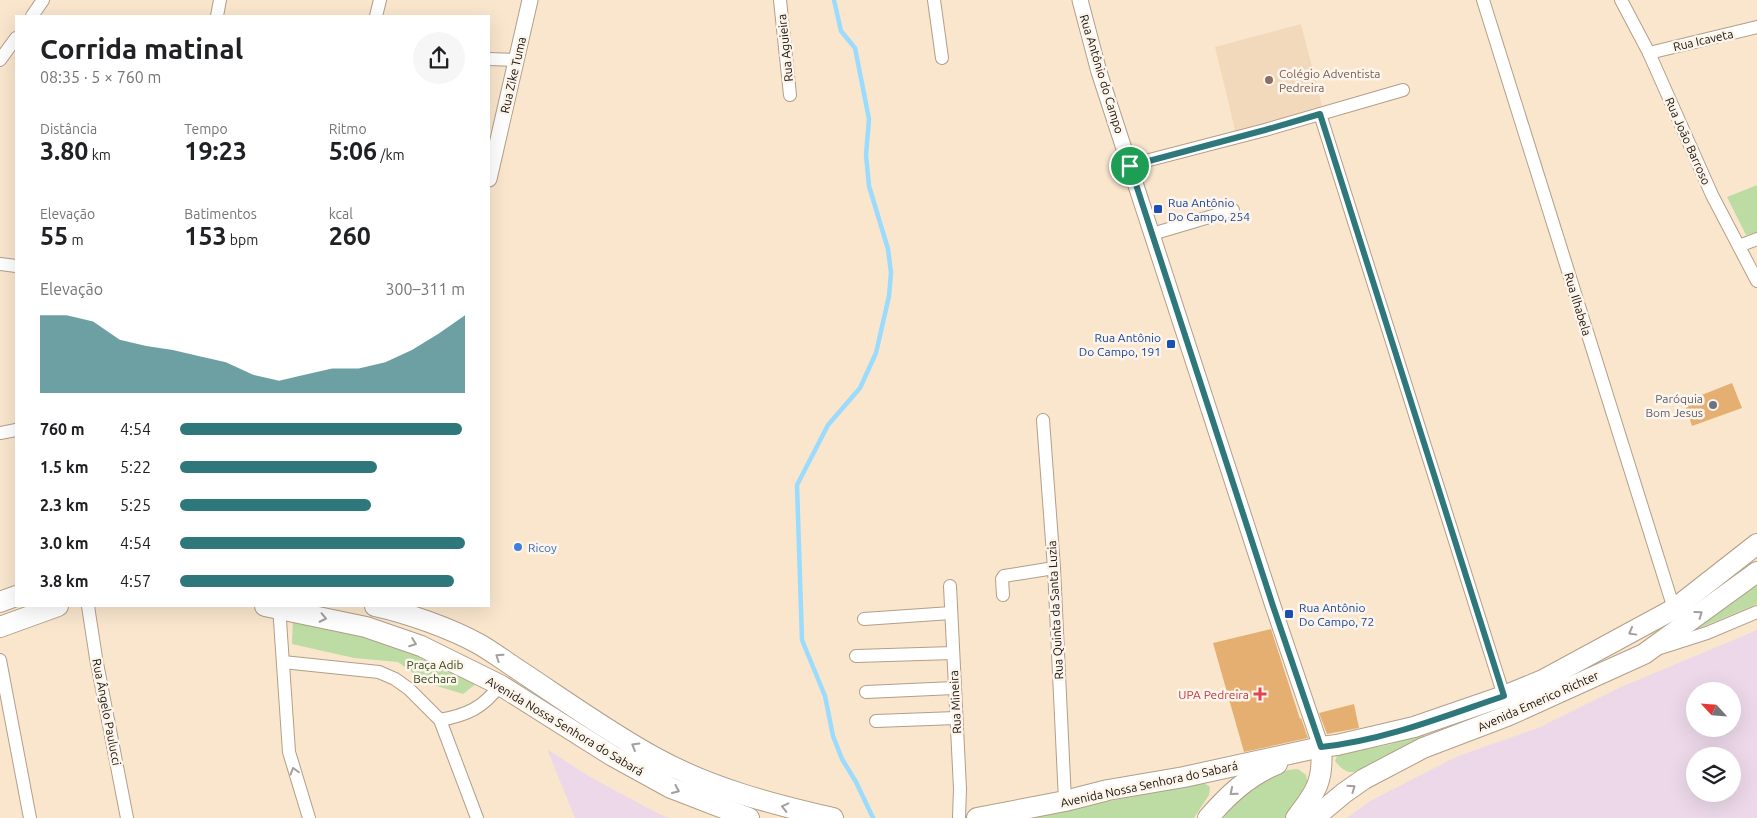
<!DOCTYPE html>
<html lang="pt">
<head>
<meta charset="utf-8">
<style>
	:root { --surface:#fff; --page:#f6f6f6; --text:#202124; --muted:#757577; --accent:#2e787b }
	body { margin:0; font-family:Ubuntu,sans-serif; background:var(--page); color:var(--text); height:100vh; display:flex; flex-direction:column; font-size:19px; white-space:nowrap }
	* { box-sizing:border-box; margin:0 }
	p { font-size:16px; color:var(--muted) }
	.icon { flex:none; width:28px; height:28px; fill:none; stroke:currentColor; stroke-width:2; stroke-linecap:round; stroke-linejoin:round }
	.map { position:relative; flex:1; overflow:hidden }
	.details { position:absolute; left:15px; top:15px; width:475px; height:592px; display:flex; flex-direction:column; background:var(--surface); border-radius:0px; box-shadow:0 5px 20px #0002 }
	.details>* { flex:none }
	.needle { width:32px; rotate:296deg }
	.fabs { position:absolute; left:1686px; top:682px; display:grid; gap:10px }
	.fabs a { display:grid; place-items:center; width:55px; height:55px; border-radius:50%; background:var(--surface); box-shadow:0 5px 20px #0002; font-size:25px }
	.pin { position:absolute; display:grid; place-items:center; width:42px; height:42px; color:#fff; margin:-21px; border:2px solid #fff; border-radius:50%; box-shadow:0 1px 5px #0007 }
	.round { display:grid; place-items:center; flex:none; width:52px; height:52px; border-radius:26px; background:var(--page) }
	.headline { display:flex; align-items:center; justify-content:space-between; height:85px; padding:0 25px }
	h1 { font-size:28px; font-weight:700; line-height:38px }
	.metrics { display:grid; grid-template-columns:repeat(3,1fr); gap:8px; height:85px; padding:5px 25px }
	.metrics div { display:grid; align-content:center }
	.metrics b { font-size:25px; font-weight:700 }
	.metrics small { font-size:14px; font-weight:400 }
	.metrics p { font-size:14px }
	.chart { height:140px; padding:10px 25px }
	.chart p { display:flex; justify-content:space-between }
	.chart svg { width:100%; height:90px; margin-top:5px; fill:var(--accent); opacity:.7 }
	ul { padding:0 25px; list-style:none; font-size:16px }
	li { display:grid; grid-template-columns:80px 60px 1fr; align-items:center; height:38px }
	li i { height:12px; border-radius:6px; background:var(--accent) }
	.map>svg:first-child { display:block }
</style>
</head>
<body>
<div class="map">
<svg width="1757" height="818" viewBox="0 0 1757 818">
	<rect width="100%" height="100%" fill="#fae6cd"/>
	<polygon fill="#f2d9bb" points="1301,24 1324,113 1236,134 1215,47"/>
	<g fill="#ecd8e9" fill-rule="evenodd">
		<path d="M 1757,630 L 1757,818 L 1347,818 L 1370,801 L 1458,756 L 1538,728 L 1621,687 ZM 1695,691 L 1732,691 L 1732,729 L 1695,729 ZM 1695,756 L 1732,756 L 1732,794 L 1695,794 Z"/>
		<polygon points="547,749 590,777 659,814 669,818 575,818"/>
	</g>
	<g fill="#bddca4">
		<polygon points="1757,185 1757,232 1746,235 1727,197"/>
		<polygon points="1757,579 1757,604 1678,637"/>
		<polygon points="293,617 383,637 477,683 463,694 427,683 398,662 354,658 292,644"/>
		<path d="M 1424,734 L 1425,737 C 1411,745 1368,770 1354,772 C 1345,773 1340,767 1335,761 L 1338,754 L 1388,745 Z"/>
		<path d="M 1298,769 L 1306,775 L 1308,784 L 1289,818 L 1220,818 C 1243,793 1262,771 1298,769 Z"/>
		<polygon points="1204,783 1210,787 1209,795 1194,818 1031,818 1031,816"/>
	</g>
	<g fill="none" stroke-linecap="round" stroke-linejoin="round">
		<polyline stroke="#9bdbfd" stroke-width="4.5" points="834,0 841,31 855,48 869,119 866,155 869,186 888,249 891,273 889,296 876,353 860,388 828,425 797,485 802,640 825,696 833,736 842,759 856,782 873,818"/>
	</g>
	<g fill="#e6af72">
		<polygon points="1732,383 1742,408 1692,426 1684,402"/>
		<polygon points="1271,629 1300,719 1301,718 1308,738 1244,752 1213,643"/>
		<polygon points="1354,704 1359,728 1327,734 1319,713"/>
	</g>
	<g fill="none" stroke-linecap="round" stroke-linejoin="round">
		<g stroke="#b29f88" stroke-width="14">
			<g id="minor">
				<polyline points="780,0 790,95"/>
				<polyline points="934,0 942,58"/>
				<polyline points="1483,0 1674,609"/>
				<polyline points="1621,0 1649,53 1712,195 1757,281"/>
				<polyline points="32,16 43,0"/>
				<polyline points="217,16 220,0"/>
				<polyline points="376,16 380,0"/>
				<polyline points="1649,53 1757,27"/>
				<polyline points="489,59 516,60"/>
				<polyline points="0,60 16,38"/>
				<polyline points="1320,114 1504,696"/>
				<polyline points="1130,165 1265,130 1403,90"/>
				<polyline points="1152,234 1233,210"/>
				<polyline points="1739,246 1757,239"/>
				<polyline points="0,264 16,266"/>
				<polyline points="1043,420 1054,568 1065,801"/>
				<polyline points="0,433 16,430"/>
				<polyline points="950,586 960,789 959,818"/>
				<polyline points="1003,595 1002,579 1004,576 1054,568"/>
				<polyline points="88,606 96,658 127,818"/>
				<polyline points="279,606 289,752 309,818"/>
				<polyline points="864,619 951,613"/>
				<polyline points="1660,648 1707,633 1757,612"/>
				<polyline points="856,656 953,653"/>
				<polyline points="0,660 30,818"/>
				<polyline points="283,662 379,672 395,679 409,689 440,720 477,818"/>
				<polyline points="866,692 954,688"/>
				<path d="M 440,720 C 467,715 483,708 500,685"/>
				<polyline points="876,721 956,718"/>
			</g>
		</g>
		<g stroke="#b29f88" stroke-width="17">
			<g id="tertiary">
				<polyline points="1080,0 1099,72 1273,606 1321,747"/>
				<polyline points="489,179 530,0"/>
			</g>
		</g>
		<g stroke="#b29f88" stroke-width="22">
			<g id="primary">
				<polyline points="0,602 16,596"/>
				<polyline points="265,606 366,627 421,646 500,685 611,755 671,788 749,818"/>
				<path d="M 375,606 C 407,613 450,628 479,644 C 493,652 506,662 520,671 C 564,700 607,731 654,757 C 710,788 771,804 833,818"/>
				<polyline points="0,627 58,606"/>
				<polyline points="977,818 1065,801 1108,790 1184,777 1321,747 1337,745 1414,727 1504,696 1543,680 1674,609 1757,544"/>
				<path d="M 1208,818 C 1228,795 1248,776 1277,764"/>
				<path d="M 1296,818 C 1316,792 1324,781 1321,747"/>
				<polyline points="1314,818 1344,793 1364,779 1423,748 1507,716 1644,654 1757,572"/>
			</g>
		</g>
		<use href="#minor" stroke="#fff" stroke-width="12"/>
		<use href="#tertiary" stroke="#fff" stroke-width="15"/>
		<use href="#primary" stroke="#fff" stroke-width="20"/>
	</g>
	<defs><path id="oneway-chevron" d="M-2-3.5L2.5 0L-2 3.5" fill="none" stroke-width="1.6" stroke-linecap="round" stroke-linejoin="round" transform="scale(1.25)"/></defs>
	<g stroke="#a29f9c">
		<use href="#oneway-chevron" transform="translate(1699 614) rotate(-36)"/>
		<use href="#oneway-chevron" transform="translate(323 618) rotate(12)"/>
		<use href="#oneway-chevron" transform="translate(1632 632) rotate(151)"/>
		<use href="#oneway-chevron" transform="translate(413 643) rotate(20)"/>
		<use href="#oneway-chevron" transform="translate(499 657) rotate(-146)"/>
		<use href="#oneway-chevron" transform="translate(635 746) rotate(-149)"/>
		<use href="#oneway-chevron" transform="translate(294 771) rotate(-106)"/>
		<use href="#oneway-chevron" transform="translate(1352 788) rotate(-35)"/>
		<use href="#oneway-chevron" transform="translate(676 790) rotate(24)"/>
		<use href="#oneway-chevron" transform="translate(1233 792) rotate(140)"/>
		<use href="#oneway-chevron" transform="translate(785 807) rotate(-167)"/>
	</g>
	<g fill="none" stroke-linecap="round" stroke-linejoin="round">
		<g stroke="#fff" stroke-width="10">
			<path id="route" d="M 1320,114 L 1504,696 C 1445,716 1383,741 1321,747 L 1273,606 L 1130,166 L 1265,130 Z"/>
		</g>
		<use href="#route" stroke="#2e787b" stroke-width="6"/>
	</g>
	<circle fill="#8d6e63" stroke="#fdf5eb" stroke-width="2" cx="1269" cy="80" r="5"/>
	<g fill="#1a4fb4" stroke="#fdf5eb" stroke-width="2">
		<rect x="1153" y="204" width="10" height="10" rx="2.5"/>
		<rect x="1166" y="339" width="10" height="10" rx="2.5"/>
		<rect x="1284" y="609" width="10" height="10" rx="2.5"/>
	</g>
	<circle fill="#6b7280" stroke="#fdf5eb" stroke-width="2" cx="1713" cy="405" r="5"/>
	<circle fill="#3f7fe0" stroke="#fdf5eb" stroke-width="2" cx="518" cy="547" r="5"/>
	<path fill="#e0444e" stroke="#fdf5eb" stroke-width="2" d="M1257.5 686.5h5v5h5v5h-5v5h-5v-5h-5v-5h5z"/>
	<g text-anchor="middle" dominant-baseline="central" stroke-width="5" stroke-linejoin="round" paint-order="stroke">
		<g font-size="12" fill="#161007" stroke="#fdf5eb">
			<text transform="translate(1703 40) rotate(-13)">Rua Icaveta</text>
			<text transform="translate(785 48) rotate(-96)">Rua Aguieira</text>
			<text transform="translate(1102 74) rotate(73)">Rua Antônio do Campo</text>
			<text transform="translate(513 75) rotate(-77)">Rua Zike Tuma</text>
			<text transform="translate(1688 141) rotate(66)">Rua João Barroso</text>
			<text transform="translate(1578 304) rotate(73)">Rua Ilhabela</text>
			<text transform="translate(1055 610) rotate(-93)">Rua Quinta da Santa Luzia</text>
			<text transform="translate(1538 701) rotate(-24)">Avenida Emerico Richter</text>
			<text transform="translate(955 702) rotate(-93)">Rua Mineira</text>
			<text transform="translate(107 712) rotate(79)">Rua Ângelo Paulucci</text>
			<text transform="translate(565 726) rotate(31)">Avenida Nossa Senhora do Sabará</text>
			<text transform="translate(1149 784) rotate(-12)">Avenida Nossa Senhora do Sabará</text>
		</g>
		<g font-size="12" fill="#785e54" stroke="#fdf5eb" text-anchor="start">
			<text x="1279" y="73">Colégio Adventista<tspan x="1279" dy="14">Pedreira</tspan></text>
		</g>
		<g font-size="12" fill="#164399" stroke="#fdf5eb" text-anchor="start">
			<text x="1168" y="202">Rua Antônio<tspan x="1168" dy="14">Do Campo, 254</tspan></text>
			<text x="1161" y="337" text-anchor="end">Rua Antônio<tspan x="1161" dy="14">Do Campo, 191</tspan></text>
			<text x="1299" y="607">Rua Antônio<tspan x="1299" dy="14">Do Campo, 72</tspan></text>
		</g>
		<g font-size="12" fill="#5b616d" stroke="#fdf5eb" text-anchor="end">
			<text x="1703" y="398">Paróquia<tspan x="1703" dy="14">Bom Jesus</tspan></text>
		</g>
		<g font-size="12" fill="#366cbe" stroke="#fdf5eb" text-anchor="start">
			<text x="528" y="547">Ricoy</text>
		</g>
		<g font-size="12" fill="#2f4717" stroke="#fdf5eb">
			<text x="435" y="664">Praça Adib<tspan x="435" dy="14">Bechara</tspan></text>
		</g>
		<g font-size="12" fill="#be3a42" stroke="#fdf5eb" text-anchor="end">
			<text x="1249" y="694">UPA Pedreira</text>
		</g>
	</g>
</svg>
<div class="fabs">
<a><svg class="needle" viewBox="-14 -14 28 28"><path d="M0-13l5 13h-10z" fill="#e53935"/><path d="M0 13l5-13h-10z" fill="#757577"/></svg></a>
<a><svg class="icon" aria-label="layers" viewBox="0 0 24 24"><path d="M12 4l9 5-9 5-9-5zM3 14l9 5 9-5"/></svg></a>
</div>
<div class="pin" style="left:1130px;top:166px;background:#1e9e55"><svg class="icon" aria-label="arrive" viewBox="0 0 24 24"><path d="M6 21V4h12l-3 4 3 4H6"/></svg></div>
<section class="details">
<div class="headline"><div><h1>Corrida matinal</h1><p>08:35 · 5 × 760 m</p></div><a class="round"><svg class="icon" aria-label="share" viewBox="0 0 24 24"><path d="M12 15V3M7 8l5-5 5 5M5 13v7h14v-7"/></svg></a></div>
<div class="metrics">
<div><p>Distância</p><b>3.80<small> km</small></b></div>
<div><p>Tempo</p><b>19:23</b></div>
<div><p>Ritmo</p><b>5:06<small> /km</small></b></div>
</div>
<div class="metrics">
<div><p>Elevação</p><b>55<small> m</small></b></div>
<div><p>Batimentos</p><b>153<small> bpm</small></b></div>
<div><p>kcal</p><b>260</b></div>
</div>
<div class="chart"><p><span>Elevação</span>300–311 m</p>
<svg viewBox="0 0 160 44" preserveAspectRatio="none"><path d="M0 44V6L10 6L20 9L30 18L40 21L50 23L60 26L70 29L80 35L90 38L100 35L110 32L120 32L130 29L140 23L150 15L160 6V44z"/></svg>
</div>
<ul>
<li><b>760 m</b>4:54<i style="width:99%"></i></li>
<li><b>1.5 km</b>5:22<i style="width:69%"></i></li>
<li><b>2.3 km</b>5:25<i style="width:67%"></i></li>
<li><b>3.0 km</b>4:54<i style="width:100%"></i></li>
<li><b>3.8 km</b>4:57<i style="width:96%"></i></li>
</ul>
</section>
</div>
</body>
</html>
